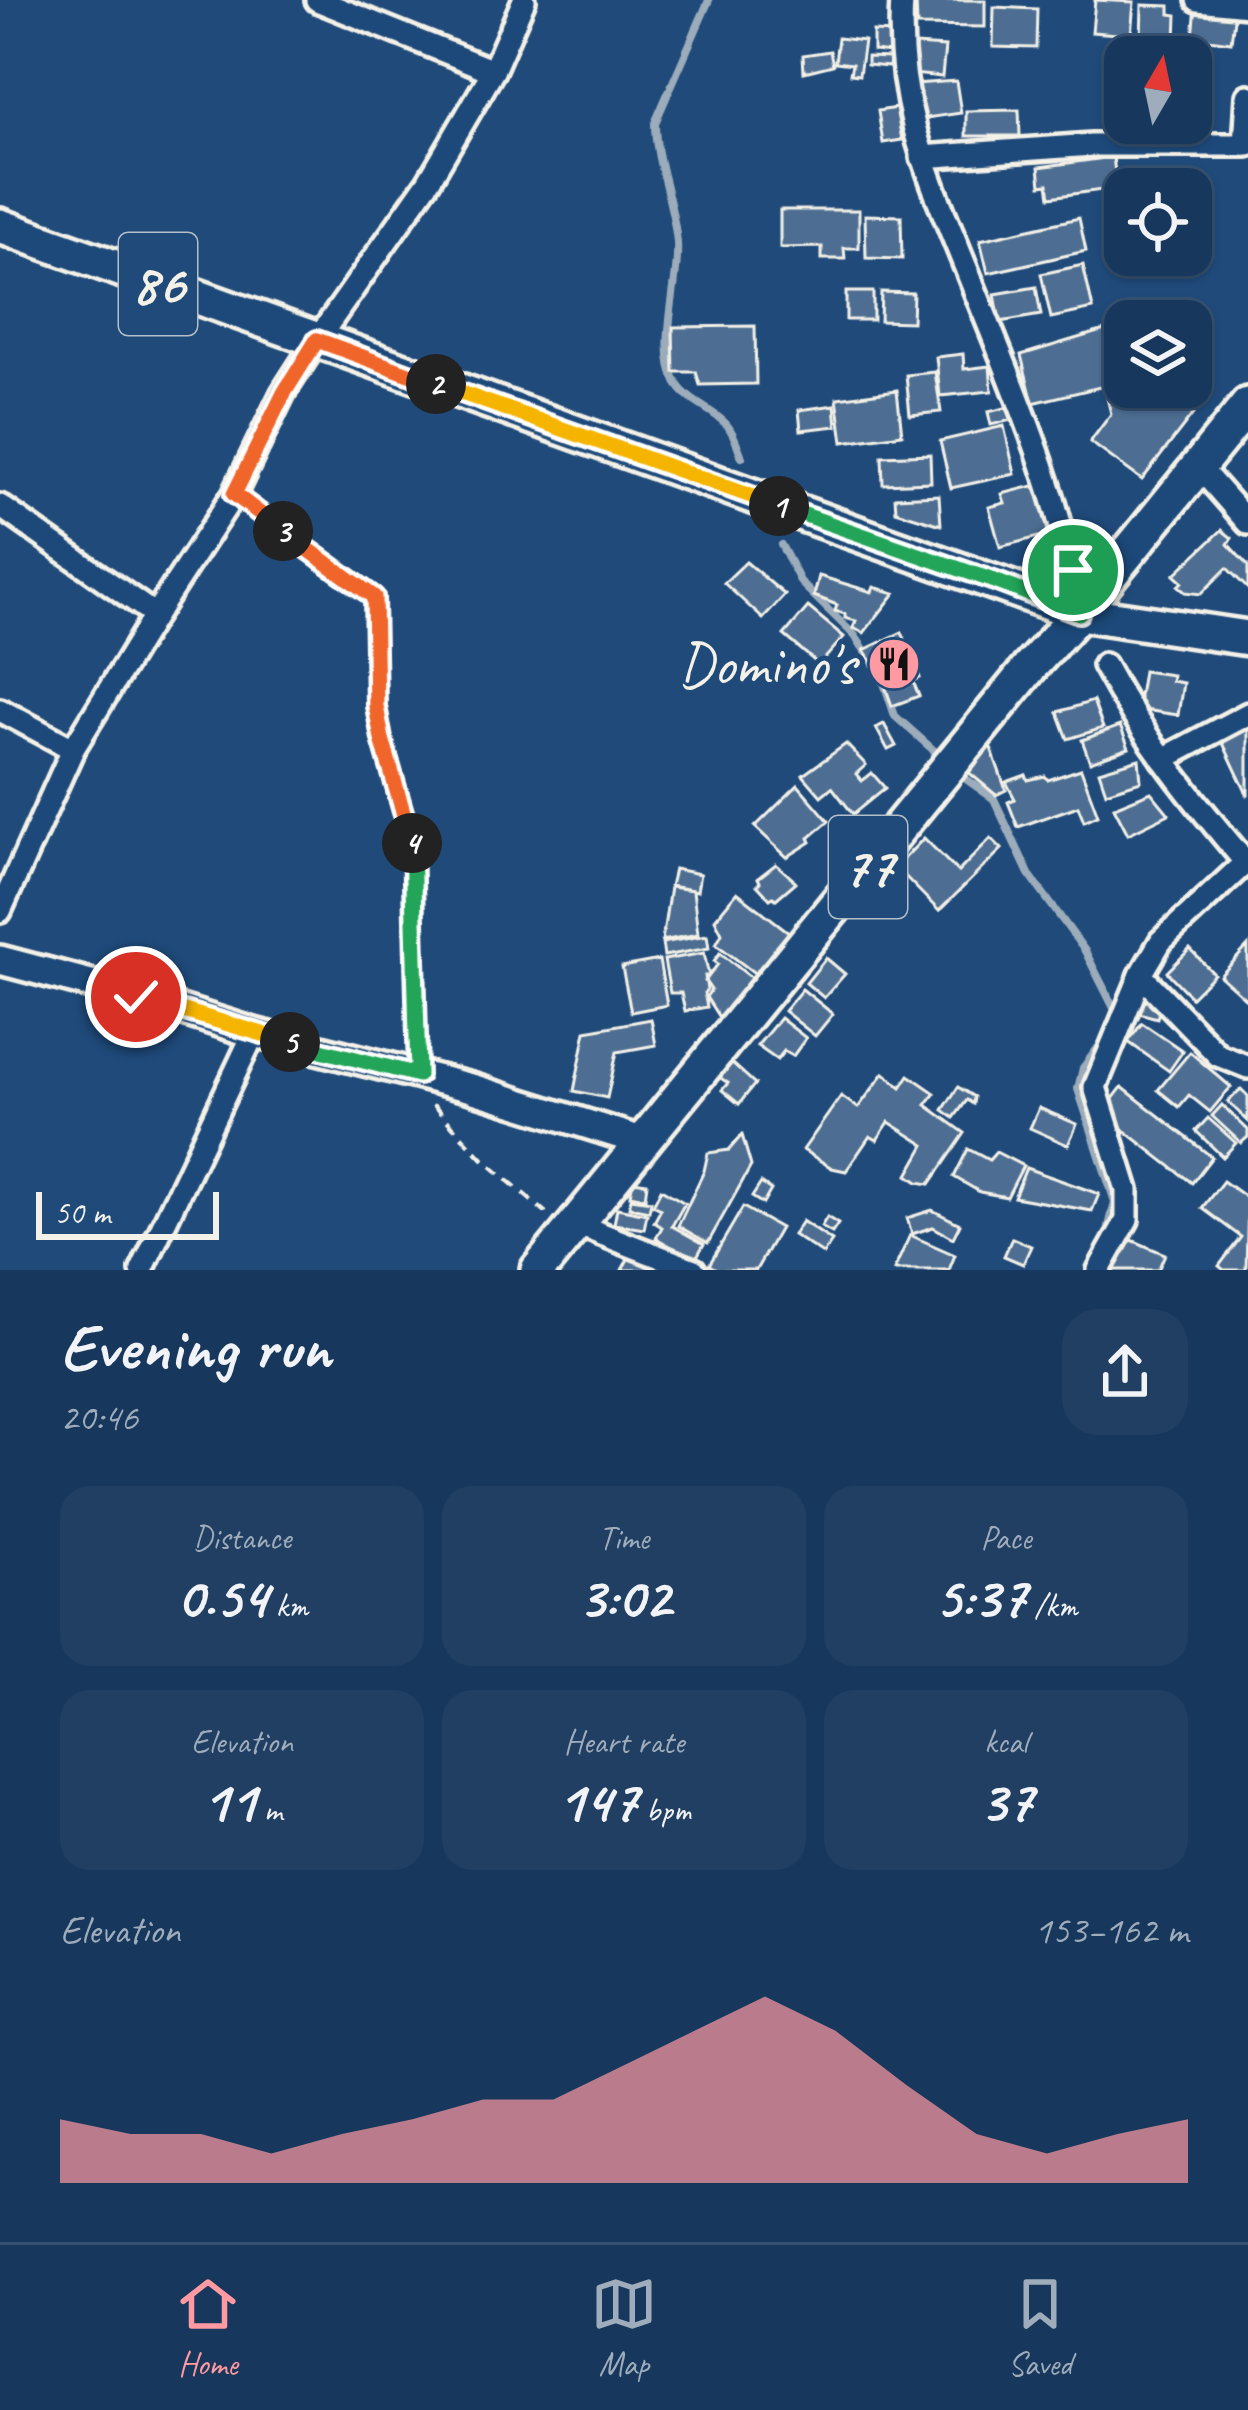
<!DOCTYPE html>
<html lang="en">
<head>
<meta charset="utf-8">
<style>
	:root { --surface:#17385c; --page:#203f62; --text:#f1f3f6; --muted:#9eacbb; --line:#365272; --accent:#ff9aa2 }
	body { margin:0; font-family:Caveat,sans-serif; background:var(--page); color:var(--text); height:100vh; display:flex; flex-direction:column; font-size:45px; white-space:nowrap }
	* { box-sizing:border-box; margin:0 }
	p { font-size:39px; color:var(--muted) }
	.icon { flex:none; width:66px; height:66px; fill:none; stroke:currentColor; stroke-width:2; stroke-linecap:round; stroke-linejoin:round }
	.map { position:relative; height:1270px; overflow:hidden }
	.details { display:flex; flex-direction:column; background:var(--surface); flex:1 }
	.details>* { flex:none }
	.needle { width:78px; rotate:9deg }
	.fabs { position:absolute; left:1104px; top:36px; display:grid; gap:24px }
	.fabs a { display:grid; place-items:center; width:108px; height:108px; border-radius:24px; background:var(--surface); box-shadow:0 3px 9px #0004,0 0 0 3px var(--line); font-size:60px }
	.scale { position:absolute; left:36px; bottom:30px; width:183px; box-sizing:border-box; padding-left:12px; border:6px solid #f4f1e8; border-top:0; font-size:33px; line-height:42px; white-space:nowrap; color:#f4f1e8; -webkit-text-stroke:9px #1f4a7a; paint-order:stroke }
	.pin { position:absolute; display:grid; place-items:center; width:102px; height:102px; color:#fff; margin:-51px; border:6px solid #fff; border-radius:50%; box-shadow:0 3px 12px #0007 }
	.km { position:absolute; width:60px; height:60px; margin:-30px; border-radius:50%; background:#222; color:#fff; font-size:33px; line-height:60px; text-align:center }
	.round { display:grid; place-items:center; flex:none; width:126px; height:126px; border-radius:36px; background:var(--page) }
	.head { display:flex; align-items:center; justify-content:space-between; height:204px; padding:0 60px }
	h1 { font-size:66px; font-weight:700; line-height:90px }
	.stats { display:grid; grid-template-columns:repeat(3,1fr); gap:18px; height:204px; padding:12px 60px }
	.stats div { display:grid; align-content:center; border-radius:30px; background:var(--page); text-align:center }
	.stats b { font-size:60px; font-weight:700 }
	.stats small { font-size:33px; font-weight:400 }
	.stats p { font-size:33px }
	.chart { height:336px; padding:24px 60px }
	.chart p { display:flex; justify-content:space-between }
	.chart svg { width:100%; height:216px; margin-top:12px; fill:var(--accent); opacity:.7 }
	.tabs { display:flex; justify-content:space-around; align-items:center; height:168px; border-top:3px solid var(--line); background:var(--surface); font-size:33px; color:var(--muted) }
	.tabs a { display:grid; justify-items:center; gap:6px }
	.tabs .current { color:var(--accent) }
	.map>svg:first-child { display:block }
</style>
</head>
<body>
<div class="map">
<svg width="1248" height="1270" viewBox="0 0 1248 1270">
	<rect width="100%" height="100%" fill="#1f4a7a"/>
	<filter id="ink" filterUnits="userSpaceOnUse"><feTurbulence type="fractalNoise" baseFrequency=".00833" numOctaves="2"/><feDisplacementMap in="SourceGraphic" scale="24" xChannelSelector="R" yChannelSelector="G"/><feConvolveMatrix kernelMatrix="1 2 1 2 8 2 1 2 1" color-interpolation-filters="sRGB"/></filter>
	<g filter="url(#ink)">
		<g fill="none" stroke-linecap="round" stroke-linejoin="round">
			<g stroke="#9cacbb" stroke-width="8">
				<path d="M 709,0 L 655,123 C 655,163 674,202 677,243 C 680,284 657,345 676,382 C 687,402 711,408 726,424 C 734,432 738,447 742,457"/>
				<polyline points="781,545 801,583 855,636 881,674 895,716 939,755"/>
				<polyline points="966,779 994,799 1029,874 1085,951 1117,1014 1116,1017"/>
				<polyline points="1106,1239 1115,1202 1078,1089 1083,1068 1107,1036"/>
			</g>
		</g>
		<g fill="#4d6e92" stroke="#f4f1e8" stroke-width="3">
			<polygon points="916,0 985,0 985,27 917,26"/>
			<polygon points="1095,0 1134,2 1131,35 1092,32"/>
			<polygon points="1142,5 1170,6 1170,14 1177,15 1176,40 1141,39"/>
			<polygon points="1196,6 1235,11 1231,42 1193,37"/>
			<polygon points="994,7 1037,9 1036,48 993,47"/>
			<polygon points="873,32 892,33 891,53 873,51"/>
			<polygon points="838,38 864,41 859,75 850,74 852,64 835,62"/>
			<polygon points="915,45 945,47 942,77 912,74"/>
			<polygon points="830,51 833,65 804,72 803,55"/>
			<polygon points="867,57 890,58 889,67 867,65"/>
			<polygon points="956,81 961,113 919,119 914,84"/>
			<polygon points="896,108 902,140 883,143 878,111"/>
			<polygon points="1019,110 1020,136 966,136 966,111"/>
			<polygon points="1113,157 1117,188 1050,197 1048,184 1041,185 1039,167"/>
			<polygon points="780,210 859,210 859,248 844,248 845,259 822,259 822,247 780,248"/>
			<polygon points="865,215 901,216 902,259 866,258"/>
			<polygon points="1079,218 1086,251 988,273 980,240"/>
			<polygon points="1083,265 1093,309 1051,318 1041,274"/>
			<polygon points="1036,287 1041,315 1000,322 995,294"/>
			<rect x="846" y="292" width="27" height="28"/>
			<polygon points="881,292 913,293 912,322 880,321"/>
			<polygon points="1136,306 1140,321 1125,321 1125,387 1160,387 1161,392 1193,414 1142,480 1090,442 1111,414 1104,386 1033,403 1021,355 1118,326 1119,316 1128,313 1128,307"/>
			<polygon points="755,326 756,384 700,385 696,372 674,372 673,327"/>
			<polygon points="963,354 964,369 990,366 992,391 940,396 936,357"/>
			<polygon points="935,372 941,412 910,415 906,375"/>
			<polygon points="897,390 902,434 843,442 837,398"/>
			<polygon points="835,405 837,426 801,430 799,410"/>
			<polygon points="1013,406 1016,419 991,425 988,412"/>
			<polygon points="1004,426 1015,474 951,488 940,441"/>
			<polygon points="930,454 931,482 883,484 882,456"/>
			<polygon points="1037,485 1050,534 1000,547 989,507 1005,503 1002,494"/>
			<polygon points="939,495 941,525 896,511 895,497"/>
			<polygon points="1222,530 1232,538 1228,544 1248,566 1248,589 1227,568 1201,594 1185,592 1178,586 1182,582 1174,575"/>
			<polygon points="746,562 785,595 763,619 724,583"/>
			<polygon points="819,576 872,592 874,587 895,593 864,633 853,628 856,621 845,618 845,614 835,611 837,605 814,596"/>
			<polygon points="808,607 844,637 819,665 784,635"/>
			<polygon points="902,632 920,678 913,681 919,696 892,706 881,674 864,650"/>
			<polygon points="1143,671 1172,675 1171,681 1183,683 1178,715 1137,709"/>
			<polygon points="1093,701 1103,728 1068,739 1058,712"/>
			<polygon points="884,724 896,746 888,750 876,728"/>
			<polygon points="1120,726 1129,748 1090,762 1082,740"/>
			<polygon points="1248,729 1248,796 1222,741"/>
			<polygon points="846,744 866,765 856,774 862,781 872,773 885,788 853,814 832,787 821,796 803,775"/>
			<polygon points="990,745 1006,790 996,795 967,771"/>
			<polygon points="1139,759 1141,781 1106,792 1099,771"/>
			<polygon points="1081,769 1098,815 1084,821 1078,806 1018,827 1008,802 1015,799 1006,782 1026,775 1028,780 1045,776 1048,780"/>
			<polygon points="798,785 829,821 809,838 811,842 787,857 755,827"/>
			<polygon points="1151,792 1169,814 1128,834 1114,807"/>
			<polygon points="924,838 958,872 991,838 1002,849 939,911 896,867"/>
			<polygon points="776,864 796,882 776,899 773,897 770,899 757,885 760,882 758,878"/>
			<polygon points="674,869 700,874 697,891 670,886"/>
			<polygon points="670,887 693,890 698,934 662,941"/>
			<polygon points="737,892 790,933 757,975 716,944 722,933 715,919"/>
			<polygon points="707,935 709,948 664,956 662,943"/>
			<polygon points="1248,946 1248,999 1247,1000 1220,976"/>
			<polygon points="1190,949 1214,974 1191,997 1167,972"/>
			<polygon points="704,953 709,976 705,976 707,990 704,993 707,1007 685,1011 681,993 670,993 664,960"/>
			<polygon points="720,953 753,979 720,1019 706,997 711,990 705,981 718,964 714,961"/>
			<polygon points="826,958 845,974 824,998 806,983"/>
			<polygon points="659,960 667,1005 631,1012 622,967"/>
			<polygon points="802,989 833,1014 815,1036 784,1011"/>
			<polygon points="1144,997 1162,1002 1157,1018 1139,1013"/>
			<polygon points="780,1018 806,1038 793,1056 784,1051 777,1060 757,1046"/>
			<polygon points="651,1019 656,1045 617,1052 607,1098 574,1091 586,1031"/>
			<polygon points="1142,1023 1183,1051 1169,1071 1128,1042"/>
			<polygon points="1190,1052 1231,1087 1210,1112 1189,1095 1179,1107 1158,1090"/>
			<polygon points="731,1062 755,1084 739,1104 722,1090 728,1083 719,1077"/>
			<polygon points="884,1073 901,1087 909,1075 935,1093 926,1105 965,1133 930,1184 918,1182 908,1175 925,1145 889,1122 877,1140 870,1136 846,1171 832,1168 803,1150 841,1096 858,1108"/>
			<polygon points="958,1087 974,1097 973,1104 967,1100 954,1118 943,1110"/>
			<polygon points="1122,1087 1212,1157 1192,1183 1102,1113"/>
			<polygon points="1241,1089 1248,1096 1248,1121 1228,1102"/>
			<polygon points="1222,1105 1248,1130 1248,1137 1241,1143 1212,1116"/>
			<polygon points="1039,1108 1077,1124 1068,1145 1030,1128"/>
			<polygon points="1208,1118 1236,1143 1223,1157 1196,1131"/>
			<polygon points="742,1135 751,1166 708,1243 678,1226 704,1171 708,1153 729,1150"/>
			<polygon points="968,1149 989,1160 996,1152 1023,1166 1007,1197 980,1192 954,1177"/>
			<polygon points="1026,1168 1099,1194 1092,1211 1014,1197"/>
			<polygon points="633,1181 647,1183 645,1198 630,1195"/>
			<polygon points="1223,1181 1248,1199 1246,1270 1224,1270 1219,1266 1241,1237 1202,1208"/>
			<polygon points="761,1183 771,1190 763,1204 752,1197"/>
			<polygon points="661,1189 685,1203 672,1226 704,1244 695,1260 656,1238 662,1227 654,1222 661,1209 653,1205"/>
			<polygon points="631,1198 651,1201 649,1211 629,1207"/>
			<polygon points="743,1207 780,1228 756,1270 718,1270 709,1265"/>
			<polygon points="617,1208 647,1214 644,1229 614,1224"/>
			<polygon points="932,1210 960,1224 953,1238 933,1227 912,1234 907,1218"/>
			<polygon points="827,1217 838,1224 832,1233 821,1227"/>
			<polygon points="802,1221 832,1241 823,1254 793,1235"/>
			<polygon points="910,1235 955,1255 949,1270 894,1270"/>
			<polygon points="1012,1238 1031,1246 1023,1264 1004,1256"/>
			<polygon points="1127,1238 1165,1254 1158,1270 1114,1270"/>
			<polygon points="633,1250 663,1265 660,1270 622,1270"/>
		</g>
		<g fill="none" stroke-linecap="round" stroke-linejoin="round">
			<g stroke="#f4f1e8" stroke-width="30">
				<g id="minor">
					<polyline points="317,0 493,71"/>
					<path d="M 902,0 C 895,106 930,178 968,273 C 1012,384 1062,495 1079,613"/>
					<polyline points="1198,0 1248,5"/>
					<polyline points="1245,145 1248,96"/>
					<polyline points="922,157 1092,145 1248,145"/>
					<polyline points="1198,466 1248,523"/>
					<polyline points="0,506 155,615"/>
					<path d="M 1104,665 C 1143,738 1194,802 1248,865"/>
					<polyline points="0,710 73,749"/>
					<polyline points="1163,759 1248,714"/>
					<polyline points="1246,862 1161,941 1141,975 1218,1055 1248,1067"/>
					<polyline points="0,911 73,749 155,615 234,494 283,393 317,340 428,182 493,71 524,0"/>
					<polyline points="576,1224 694,1270"/>
					<polyline points="142,1270 254,1033"/>
					<polyline points="1099,1270 1127,1220 1127,1190 1095,1087 1141,975"/>
				</g>
			</g>
			<g stroke="#f4f1e8" stroke-width="36">
				<polyline id="tertiary" points="0,960 136,996 254,1033 471,1088 644,1142"/>
			</g>
			<g stroke="#f4f1e8" stroke-width="42">
				<g id="primary">
					<polyline points="0,226 1079,613 1248,638"/>
					<polyline points="538,1270 1030,667 1079,613 1248,405"/>
				</g>
			</g>
			<g stroke="#f4f1e8" stroke-width="4.5" stroke-dasharray="12 9" stroke-linecap="butt">
				<polyline points="253,508 374,597 376,706 382,739 412,840 417,1049"/>
				<polyline points="433,1105 484,1160 546,1213"/>
			</g>
			<use href="#minor" stroke="#1f4a7a" stroke-width="21"/>
			<use href="#tertiary" stroke="#1f4a7a" stroke-width="27"/>
			<use href="#primary" stroke="#1f4a7a" stroke-width="33"/>
		</g>
	</g>
	<g fill="none" stroke-linecap="round" stroke-linejoin="round" filter="url(#ink)">
		<g stroke="#fff" stroke-width="24">
			<polyline id="split-1" points="779,506 997,582 1079,613 1073,570"/>
		</g>
		<g stroke="#fff" stroke-width="24">
			<polyline id="split-2" points="436,384 779,506"/>
		</g>
		<g stroke="#fff" stroke-width="24">
			<polyline id="split-3" points="283,531 234,494 284,393 317,340 436,384"/>
		</g>
		<g stroke="#fff" stroke-width="24">
			<polyline id="split-4" points="283,531 374,597 376,706 382,739 412,843"/>
		</g>
		<g stroke="#fff" stroke-width="24">
			<polyline id="split-5" points="290,1042 418,1075 412,843"/>
		</g>
		<g stroke="#fff" stroke-width="24">
			<polyline id="split-6" points="136,997 290,1042"/>
		</g>
		<use href="#split-1" stroke="#22a559" stroke-width="15"/>
		<use href="#split-2" stroke="#f5b400" stroke-width="15"/>
		<use href="#split-3" stroke="#f0652b" stroke-width="15"/>
		<use href="#split-4" stroke="#f0652b" stroke-width="15"/>
		<use href="#split-5" stroke="#22a559" stroke-width="15"/>
		<use href="#split-6" stroke="#f5b400" stroke-width="15"/>
	</g>
	<defs>
		<g id="restaurant-disc" transform="scale(2.7)"><circle r="9.5" fill="#ff9aa2" stroke="#1f4a7a"/><path d="M-5-6h1v4h1v-4h1v4h1v-4h1v5L-1.5 .5V6h-2V.5L-5-1ZM5-6V6H3V1.5H1.5Q1.5-4 5-6Z" fill="#111"/></g>
	</defs>
	<g fill-rule="evenodd">
		<use href="#restaurant-disc" x="894" y="664"/>
	</g>
	<g text-anchor="middle" dominant-baseline="central" stroke-width="10" stroke-linejoin="round" paint-order="stroke">
		<g fill="#1f4a7a" stroke="#b4bfc7" stroke-width="3">
			<rect x="119" y="233" width="78" height="102" rx="9"/>
			<rect x="829" y="816" width="78" height="102" rx="9"/>
		</g>
		<g font-size="57" font-weight="bold" fill="#f4f1e8">
			<text x="158" y="284">86</text>
			<text x="868" y="867">77</text>
		</g>
		<g font-size="60" fill="#f4f1e8" stroke="#1f4a7a" text-anchor="end">
			<text x="855" y="664">Domino's</text>
		</g>
	</g>
</svg>
<div class="fabs">
<a><svg class="needle" viewBox="-14 -14 28 28"><path d="M0-13l5 13h-10z" fill="#e53935"/><path d="M0 13l5-13h-10z" fill="#9eacbb"/></svg></a>
<a><svg class="icon" aria-label="locate" viewBox="0 0 24 24"><circle cx="12" cy="12" r="6"/><path d="M12 2v4M12 18v4M2 12h4M18 12h4"/></svg></a>
<a><svg class="icon" aria-label="layers" viewBox="0 0 24 24"><path d="M12 4l9 5-9 5-9-5zM3 14l9 5 9-5"/></svg></a>
</div>
<div class="scale">50 m</div>
<div class="pin" style="left:1073px;top:570px;background:#1e9e55"><svg class="icon" aria-label="arrive" viewBox="0 0 24 24"><path d="M6 21V4h12l-3 4 3 4H6"/></svg></div>
<div class="pin" style="left:136px;top:997px;background:#d93025"><svg class="icon" aria-label="check" viewBox="0 0 24 24"><path d="M5 12l5 5 9-10"/></svg></div>
<b class="km" style="left:779px;top:506px">1</b>
<b class="km" style="left:436px;top:384px">2</b>
<b class="km" style="left:283px;top:531px">3</b>
<b class="km" style="left:412px;top:843px">4</b>
<b class="km" style="left:290px;top:1042px">5</b>
</div>
<section class="details">
<div class="head"><div><h1>Evening run</h1><p>20:46</p></div><a class="round"><svg class="icon" aria-label="share" viewBox="0 0 24 24"><path d="M12 15V3M7 8l5-5 5 5M5 13v7h14v-7"/></svg></a></div>
<div class="stats">
<div><p>Distance</p><b>0.54<small> km</small></b></div>
<div><p>Time</p><b>3:02</b></div>
<div><p>Pace</p><b>5:37<small> /km</small></b></div>
</div>
<div class="stats">
<div><p>Elevation</p><b>11<small> m</small></b></div>
<div><p>Heart rate</p><b>147<small> bpm</small></b></div>
<div><p>kcal</p><b>37</b></div>
</div>
<div class="chart"><p><span>Elevation</span>153–162 m</p>
<svg viewBox="0 0 160 44" preserveAspectRatio="none"><path d="M0 44V31L10 34L20 34L30 38L40 34L50 31L60 27L70 27L80 20L90 13L100 6L110 13L120 24L130 34L140 38L150 34L160 31V44z"/></svg>
</div>
</section>
<nav class="tabs">
<a class="current"><svg class="icon" aria-label="home" viewBox="0 0 24 24"><path d="M3 11l9-7 9 7M6 9v11h12V9"/></svg>Home</a>
<a><svg class="icon" aria-label="map" viewBox="0 0 24 24"><path d="M3 6l6-2 6 2 6-2v14l-6 2-6-2-6 2zM9 4v14M15 6v14"/></svg>Map</a>
<a><svg class="icon" aria-label="saved" viewBox="0 0 24 24"><path d="M7 4h10v16l-5-4-5 4z"/></svg>Saved</a>
</nav>
</body>
</html>
